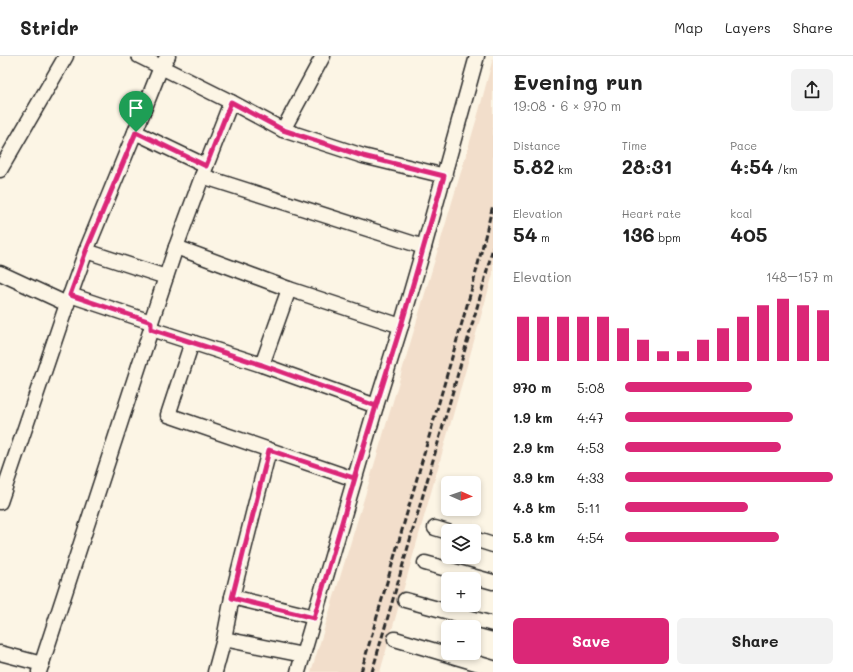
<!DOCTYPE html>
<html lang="en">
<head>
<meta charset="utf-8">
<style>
	:root { --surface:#fff; --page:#f2f2f2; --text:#222; --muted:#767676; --line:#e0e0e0; --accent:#db2777 }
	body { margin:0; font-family:Mali,sans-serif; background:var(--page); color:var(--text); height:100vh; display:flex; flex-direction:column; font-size:15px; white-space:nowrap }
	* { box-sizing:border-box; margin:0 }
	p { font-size:13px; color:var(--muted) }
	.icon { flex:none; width:22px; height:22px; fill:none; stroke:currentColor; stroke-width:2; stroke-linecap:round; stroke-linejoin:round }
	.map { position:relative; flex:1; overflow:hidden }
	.drawer { display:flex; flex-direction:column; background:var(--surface); width:360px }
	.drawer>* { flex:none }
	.needle { width:26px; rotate:92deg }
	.buttons { position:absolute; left:441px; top:420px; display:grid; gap:8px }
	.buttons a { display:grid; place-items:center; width:40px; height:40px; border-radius:6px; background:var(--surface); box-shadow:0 2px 6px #0003; font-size:20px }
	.pin { position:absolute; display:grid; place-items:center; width:34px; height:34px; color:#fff; margin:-41px -17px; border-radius:50% 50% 50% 0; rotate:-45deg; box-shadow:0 0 4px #0007 }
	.pin .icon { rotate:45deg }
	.round { display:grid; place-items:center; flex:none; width:42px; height:42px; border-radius:6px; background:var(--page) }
	.overview { display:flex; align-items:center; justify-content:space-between; height:68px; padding:0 20px }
	h1 { font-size:22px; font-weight:800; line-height:30px }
	.metrics { display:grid; grid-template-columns:repeat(3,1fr); gap:6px; height:68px; padding:4px 20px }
	.metrics div { display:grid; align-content:center }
	.metrics b { font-size:20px; font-weight:800 }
	.metrics small { font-size:11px; font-weight:400 }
	.metrics p { font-size:11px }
	.chart { height:112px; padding:8px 20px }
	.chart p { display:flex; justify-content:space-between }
	.chart svg { width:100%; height:72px; margin-top:4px; stroke:var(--accent); stroke-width:6 }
	.primary-button { display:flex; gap:8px; margin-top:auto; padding:8px 20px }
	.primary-button a { flex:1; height:46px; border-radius:6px; background:var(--accent); color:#fff; font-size:16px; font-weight:800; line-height:46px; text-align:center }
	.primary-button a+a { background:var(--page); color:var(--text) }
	ul { padding:0 20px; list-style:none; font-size:13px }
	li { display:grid; grid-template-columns:64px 48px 1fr; align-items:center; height:30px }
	li i { height:10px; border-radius:5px; background:var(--accent) }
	header { display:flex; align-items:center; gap:24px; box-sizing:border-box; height:56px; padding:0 20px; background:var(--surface); border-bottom:1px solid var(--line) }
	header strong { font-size:19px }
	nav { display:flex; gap:22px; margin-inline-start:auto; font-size:14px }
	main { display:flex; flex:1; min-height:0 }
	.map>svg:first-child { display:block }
</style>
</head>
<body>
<header>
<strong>Stridr</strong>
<nav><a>Map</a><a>Layers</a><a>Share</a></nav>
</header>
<main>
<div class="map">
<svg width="493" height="616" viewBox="0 0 493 616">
	<rect width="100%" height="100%" fill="#fcf5e5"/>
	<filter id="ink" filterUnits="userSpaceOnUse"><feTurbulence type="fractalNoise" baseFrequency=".025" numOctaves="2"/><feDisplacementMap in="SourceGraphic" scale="8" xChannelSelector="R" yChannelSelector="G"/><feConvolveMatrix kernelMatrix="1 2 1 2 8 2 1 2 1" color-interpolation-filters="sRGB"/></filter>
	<g filter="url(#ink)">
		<polygon fill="#f2decb" points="493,2 493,218 380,616 311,616 367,433 479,55"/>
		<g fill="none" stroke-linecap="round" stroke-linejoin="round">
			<g stroke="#2b2b2b" stroke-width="17">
				<g id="minor">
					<polyline points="139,0 231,46 283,74 363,100 445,120"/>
					<polyline points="283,74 323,0"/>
					<polyline points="135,76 206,110"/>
					<polyline points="0,114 66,0"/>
					<polyline points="202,120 424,191"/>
					<polyline points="176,191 289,233 401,270"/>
					<polyline points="86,195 166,221"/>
					<polyline points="0,217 67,248"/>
					<polyline points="70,239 151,266"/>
					<polyline points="151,273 262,309 376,350"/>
					<polyline points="192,286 168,359 354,423"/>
					<polyline points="262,309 289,233"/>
					<polyline points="0,446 67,248 86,195 135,76 161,11 168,0"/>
					<polyline points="435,472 448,476"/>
					<polyline points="474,483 493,489"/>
					<polyline points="425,507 493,526"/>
					<polyline points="232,541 314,561"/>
					<polyline points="405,544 493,568"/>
					<polyline points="224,583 303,599"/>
					<polyline points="395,583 493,612"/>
					<polyline points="0,597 42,608"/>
					<polyline points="39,616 151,273 151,266 176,191 206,110 231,46"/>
					<polyline points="215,616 224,583 232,541 269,394"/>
					<polyline points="298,616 376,350 401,270 424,191 477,0"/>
				</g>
			</g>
			<use href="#minor" stroke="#fcf5e5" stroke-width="14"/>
			<g stroke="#2b2b2b" stroke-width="3" stroke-dasharray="6 3" stroke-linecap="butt">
				<polyline points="361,616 472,232 493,149"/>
				<polyline points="372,616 482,234 493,191"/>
			</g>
		</g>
	</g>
	<g fill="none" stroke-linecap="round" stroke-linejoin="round" filter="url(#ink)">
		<g stroke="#fff" stroke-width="8">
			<polyline id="route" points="136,76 86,195 70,239 151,266 151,273 262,309 376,350 314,562 232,542 269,394 354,422 376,350 401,270 444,120 363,100 283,74 231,46 206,110 136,76"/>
		</g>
		<use href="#route" stroke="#db2777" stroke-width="5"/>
	</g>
</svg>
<div class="buttons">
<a><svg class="needle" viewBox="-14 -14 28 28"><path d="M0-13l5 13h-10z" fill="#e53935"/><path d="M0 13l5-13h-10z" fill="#767676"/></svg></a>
<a><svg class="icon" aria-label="layers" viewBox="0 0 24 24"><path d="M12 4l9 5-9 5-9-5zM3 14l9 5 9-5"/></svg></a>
<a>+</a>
<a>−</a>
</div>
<div class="pin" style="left:136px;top:76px;background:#1e9e55"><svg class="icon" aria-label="arrive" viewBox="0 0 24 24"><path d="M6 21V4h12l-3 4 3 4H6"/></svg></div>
</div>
<section class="drawer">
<div class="overview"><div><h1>Evening run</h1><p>19:08 · 6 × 970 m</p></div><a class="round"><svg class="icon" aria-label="share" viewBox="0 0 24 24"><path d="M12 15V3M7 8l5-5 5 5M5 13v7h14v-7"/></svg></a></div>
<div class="metrics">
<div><p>Distance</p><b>5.82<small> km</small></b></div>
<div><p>Time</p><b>28:31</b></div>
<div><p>Pace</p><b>4:54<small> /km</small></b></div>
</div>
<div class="metrics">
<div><p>Elevation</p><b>54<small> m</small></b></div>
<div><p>Heart rate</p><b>136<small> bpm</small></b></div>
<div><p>kcal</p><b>405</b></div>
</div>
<div class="chart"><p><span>Elevation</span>148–157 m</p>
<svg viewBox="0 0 160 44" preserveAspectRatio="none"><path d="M5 44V17M15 44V17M25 44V17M35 44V17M45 44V17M55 44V24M65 44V31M75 44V38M85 44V38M95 44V31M105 44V24M115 44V17M125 44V10M135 44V6M145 44V10M155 44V13"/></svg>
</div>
<ul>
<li><b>970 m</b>5:08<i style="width:61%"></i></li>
<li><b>1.9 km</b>4:47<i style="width:81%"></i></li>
<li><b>2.9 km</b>4:53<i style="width:75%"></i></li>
<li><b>3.9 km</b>4:33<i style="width:100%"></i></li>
<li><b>4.8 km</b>5:11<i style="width:59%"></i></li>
<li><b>5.8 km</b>4:54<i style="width:74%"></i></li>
</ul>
<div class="primary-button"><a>Save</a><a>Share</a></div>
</section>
</main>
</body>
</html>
